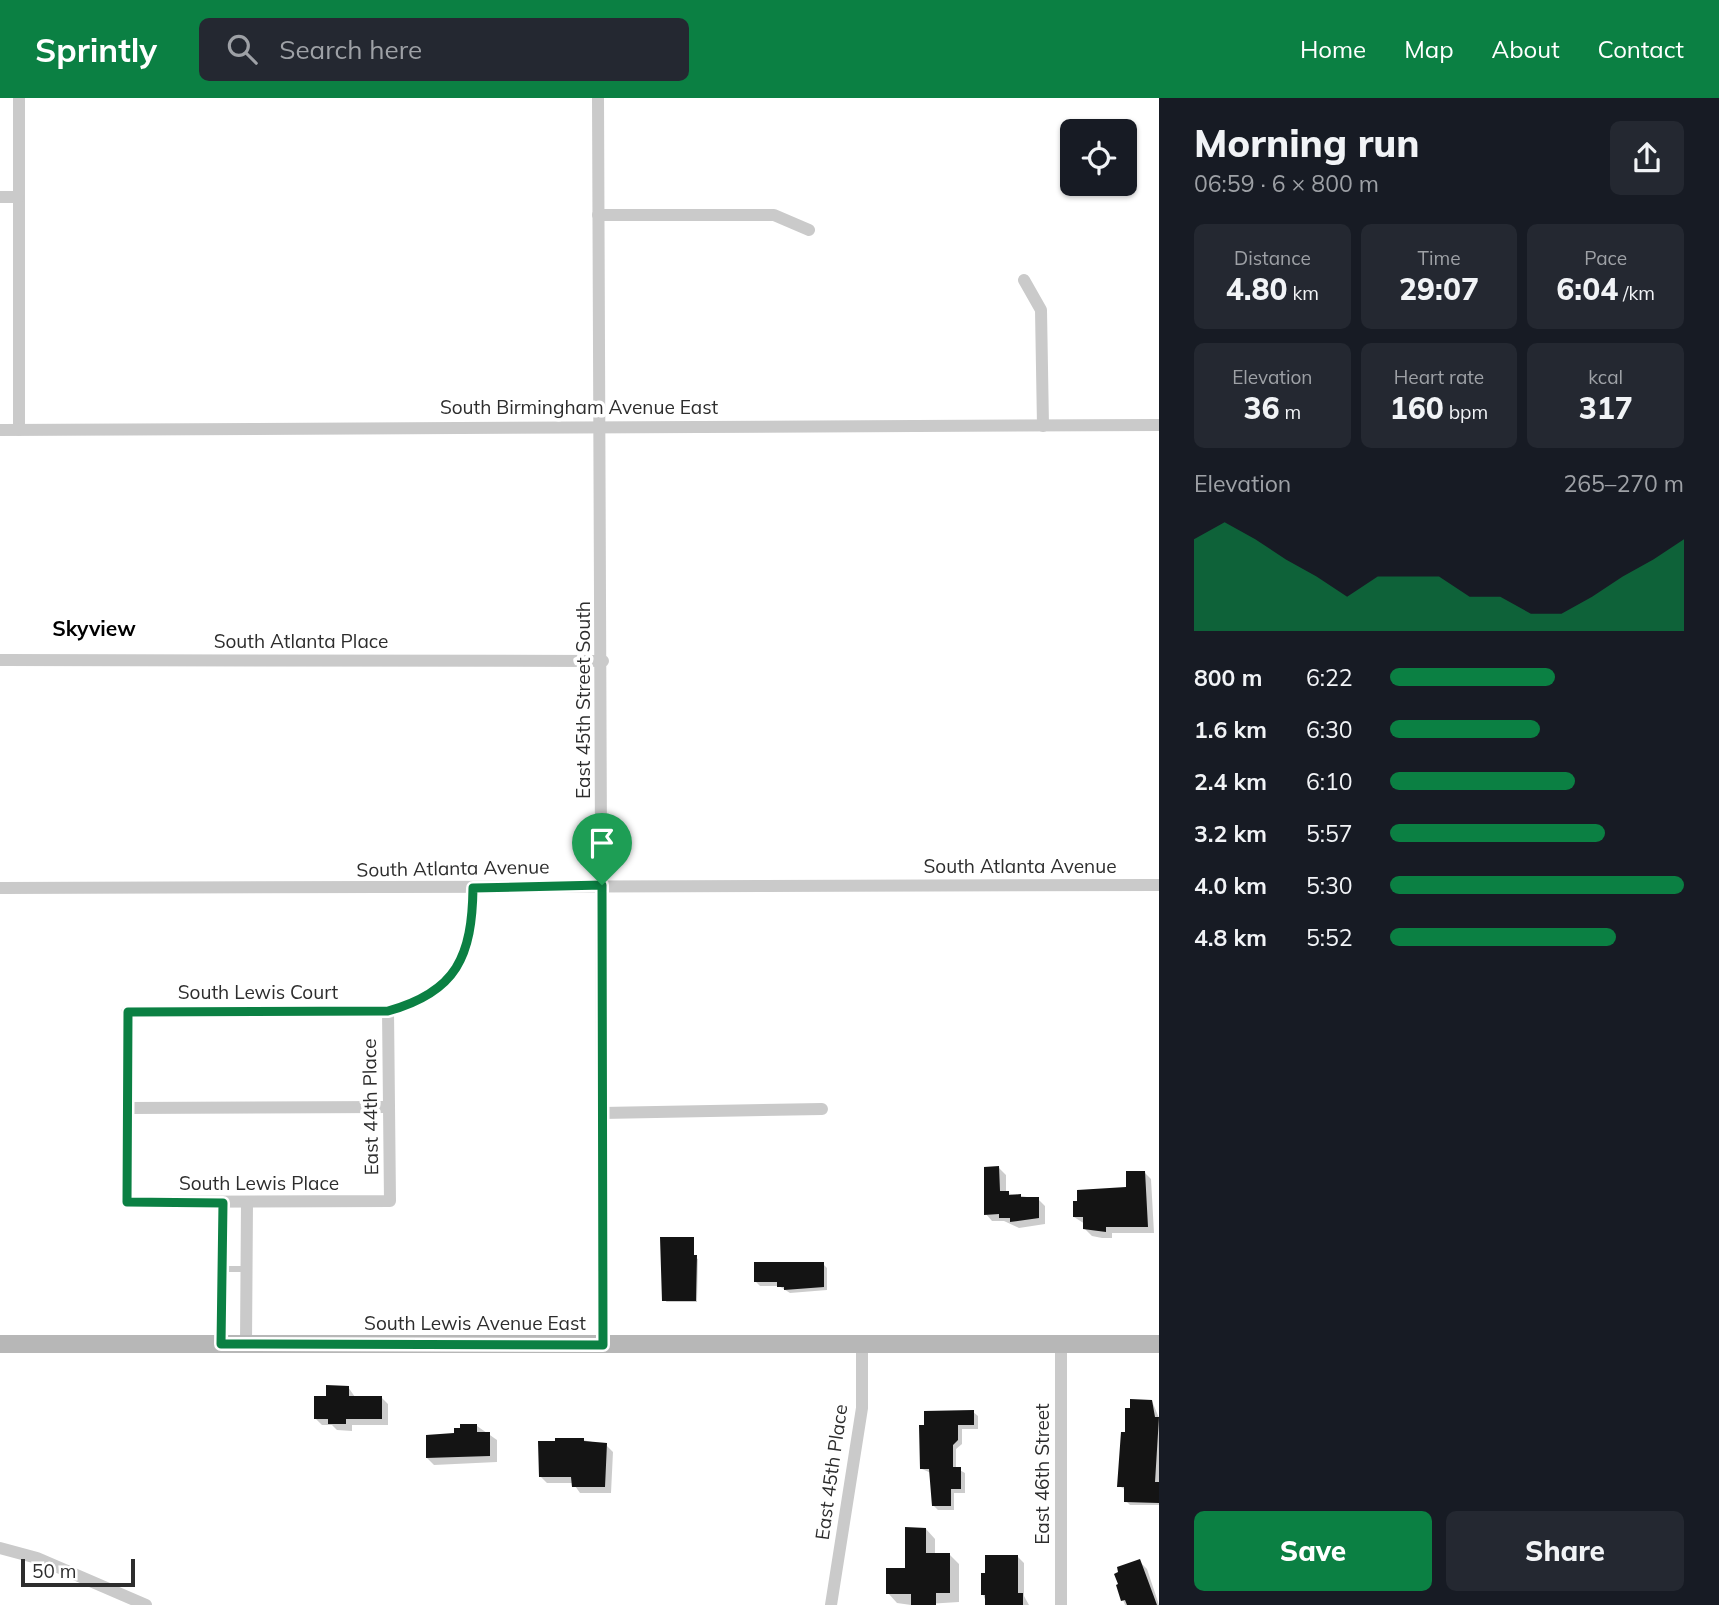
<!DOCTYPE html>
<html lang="en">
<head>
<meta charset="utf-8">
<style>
	:root { --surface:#171b24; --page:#242831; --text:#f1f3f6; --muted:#9ea1a6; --accent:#0b8043 }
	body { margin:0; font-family:Mulish,sans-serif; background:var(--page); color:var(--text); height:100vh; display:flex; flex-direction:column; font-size:26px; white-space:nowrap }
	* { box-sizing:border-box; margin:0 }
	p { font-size:23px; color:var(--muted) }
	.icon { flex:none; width:38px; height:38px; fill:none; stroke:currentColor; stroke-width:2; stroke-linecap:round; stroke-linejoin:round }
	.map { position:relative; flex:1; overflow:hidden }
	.details { display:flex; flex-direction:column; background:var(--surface); width:560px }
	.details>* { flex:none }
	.fabs { position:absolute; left:1060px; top:21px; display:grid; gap:14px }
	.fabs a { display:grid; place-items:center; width:77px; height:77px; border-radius:10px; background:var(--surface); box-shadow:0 2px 5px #0004; font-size:35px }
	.scale { position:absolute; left:21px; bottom:18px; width:114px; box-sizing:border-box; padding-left:7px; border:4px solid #2d2d2d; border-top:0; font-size:19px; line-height:24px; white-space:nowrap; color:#2d2d2d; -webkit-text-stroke:5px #fff; paint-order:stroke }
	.pin { position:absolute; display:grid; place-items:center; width:60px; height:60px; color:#fff; margin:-72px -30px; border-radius:50% 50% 50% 0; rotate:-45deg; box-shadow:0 0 7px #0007 }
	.pin .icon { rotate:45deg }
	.round { display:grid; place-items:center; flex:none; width:74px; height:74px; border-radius:10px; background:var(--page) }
	.overview { display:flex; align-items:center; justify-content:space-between; height:119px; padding:0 35px }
	h1 { font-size:38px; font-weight:800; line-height:52px }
	.metrics { display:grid; grid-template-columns:repeat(3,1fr); gap:10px; height:119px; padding:7px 35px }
	.metrics div { display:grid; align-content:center; border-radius:10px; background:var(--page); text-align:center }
	.metrics b { font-size:30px; font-weight:800 }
	.metrics small { font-size:19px; font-weight:400 }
	.metrics p { font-size:19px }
	.chart { height:196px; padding:14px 35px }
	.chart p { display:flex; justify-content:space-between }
	.chart svg { width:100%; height:126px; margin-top:7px; fill:var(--accent); opacity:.7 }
	.primary-button { display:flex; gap:14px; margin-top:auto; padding:14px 35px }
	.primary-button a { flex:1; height:80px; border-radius:10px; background:var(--accent); color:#fff; font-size:28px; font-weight:800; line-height:80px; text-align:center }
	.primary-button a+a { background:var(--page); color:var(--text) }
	ul { padding:0 35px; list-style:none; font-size:23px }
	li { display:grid; grid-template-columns:112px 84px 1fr; align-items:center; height:52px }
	li i { height:18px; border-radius:9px; background:var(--accent) }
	header { display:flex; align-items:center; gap:42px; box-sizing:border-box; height:98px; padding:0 35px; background:var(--accent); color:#fff }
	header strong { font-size:33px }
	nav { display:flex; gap:38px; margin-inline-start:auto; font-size:24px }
	.search { width:490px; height:63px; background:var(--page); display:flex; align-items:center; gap:18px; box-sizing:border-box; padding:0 24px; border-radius:10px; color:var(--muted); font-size:26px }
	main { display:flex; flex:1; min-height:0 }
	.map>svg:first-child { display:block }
</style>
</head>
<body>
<header>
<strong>Sprintly</strong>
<div class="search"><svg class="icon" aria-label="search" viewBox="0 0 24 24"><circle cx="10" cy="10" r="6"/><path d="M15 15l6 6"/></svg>Search here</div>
<nav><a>Home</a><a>Map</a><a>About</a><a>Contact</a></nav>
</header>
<main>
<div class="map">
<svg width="1159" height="1507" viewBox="0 0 1159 1507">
	<rect width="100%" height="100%" fill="#fff"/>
	<g fill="#0003">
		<polygon points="999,1070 1006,1077 1006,1095 1038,1101 1045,1108 1045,1126 1019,1130 1004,1123 992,1123 986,1116"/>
		<polygon points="1144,1074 1151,1081 1154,1135 1112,1135 1112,1140 1102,1140 1092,1138 1085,1131 1085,1126 1074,1119 1128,1091"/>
		<polygon points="693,1141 694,1159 698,1161 697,1204 666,1204"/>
		<polygon points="823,1166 827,1170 827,1192 790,1195 779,1188 760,1188 756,1184"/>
		<polygon points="348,1289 355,1299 381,1299 388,1306 388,1327 352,1327 352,1333 337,1332 332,1327 322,1327 315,1320 328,1299"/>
		<polygon points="1152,1303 1159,1320 1159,1407 1130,1407 1126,1403 1126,1392 1119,1388 1126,1336"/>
		<polygon points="973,1314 978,1318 978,1331 962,1331 962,1346 956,1351 956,1370 965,1375 965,1395 954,1395 954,1412 938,1412 933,1407 931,1375 922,1371 921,1329"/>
		<polygon points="477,1328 497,1342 497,1364 434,1367 427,1360 455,1337"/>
		<polygon points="583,1342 606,1347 613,1354 611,1395 580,1395 573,1385 547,1385 540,1378"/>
		<polygon points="926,1431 935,1441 935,1457 950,1457 959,1466 959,1504 911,1507 897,1505 888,1495 907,1472"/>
		<polygon points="1017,1458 1024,1465 1024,1498 1029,1507 987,1507 983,1496"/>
		<polygon points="1139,1463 1147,1471 1159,1507 1125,1507 1118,1489"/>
	</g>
	<g fill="#141414">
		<polygon points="999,1068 1000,1093 1009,1093 1009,1097 1021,1096 1021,1099 1039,1099 1039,1120 1010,1124 1010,1120 999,1120 999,1116 984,1117 984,1069"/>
		<polygon points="1126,1073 1145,1073 1148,1129 1106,1129 1106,1134 1083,1131 1083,1119 1073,1119 1073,1103 1077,1103 1077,1092 1126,1089"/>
		<polygon points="660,1139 694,1139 694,1157 697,1157 696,1203 662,1203"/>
		<polygon points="754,1164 824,1164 824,1189 784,1192 784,1189 777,1189 777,1184 754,1184"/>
		<polygon points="326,1287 349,1288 349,1298 382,1298 382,1321 346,1321 346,1326 328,1326 328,1321 314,1321 314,1298 326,1298"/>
		<polygon points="1130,1301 1152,1302 1155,1319 1159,1319 1155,1384 1159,1384 1159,1405 1124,1404 1124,1389 1117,1389 1121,1334 1125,1334 1125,1310 1130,1310"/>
		<polygon points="974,1312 974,1327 958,1327 958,1342 953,1347 953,1369 961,1369 961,1391 951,1391 951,1408 932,1408 929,1371 920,1371 919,1327 924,1327 924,1313"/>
		<polygon points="460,1326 477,1326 477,1334 490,1334 490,1358 426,1360 426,1337 454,1335 454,1330 460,1330"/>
		<polygon points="555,1340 584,1340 584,1343 607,1345 605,1389 572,1389 571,1379 539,1379 538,1343 555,1343"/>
		<polygon points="905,1429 926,1430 926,1455 950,1455 950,1495 936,1495 936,1507 911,1507 911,1496 886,1496 886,1470 905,1470"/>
		<polygon points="985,1457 1018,1457 1018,1495 1023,1495 1023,1507 985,1507 985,1497 981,1497 981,1475 985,1475"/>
		<polygon points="1140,1461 1157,1507 1127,1507 1125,1502 1121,1503 1116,1487 1118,1486 1114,1476 1118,1474 1117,1469"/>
	</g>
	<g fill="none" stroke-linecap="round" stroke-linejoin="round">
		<polyline stroke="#cacaca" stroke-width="6" points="222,1171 247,1171"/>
		<g stroke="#cacaca" stroke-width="12">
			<polyline points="19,0 19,332"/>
			<polyline points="598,0 603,1247"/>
			<polyline points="0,99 18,99"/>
			<polyline points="598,117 774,117 809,132"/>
			<polyline points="1024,182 1041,212 1043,328"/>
			<polyline points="0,332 1159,327"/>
			<polyline points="0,562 603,563"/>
			<polyline points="0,790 1159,787"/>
			<path d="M 388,913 L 390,1103 L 127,1104 L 127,914 L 388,913 C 457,894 472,858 473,790"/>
			<polyline points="127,1010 389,1009"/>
			<polyline points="602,1015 822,1011"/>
			<polyline points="221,1246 223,1105"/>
			<polyline points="246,1246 247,1104"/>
			<polyline points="0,1450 37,1460 146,1507"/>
			<polyline points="831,1507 862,1310 862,1246"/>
			<polyline points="1061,1507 1061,1246"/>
		</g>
		<polyline stroke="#b7b7b7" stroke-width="18" points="0,1246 1159,1246"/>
	</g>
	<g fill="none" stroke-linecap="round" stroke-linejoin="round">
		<g stroke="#fff" stroke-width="14">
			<path id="route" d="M 602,787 L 603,1247 L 221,1246 L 223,1105 L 127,1104 L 128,914 L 388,913 C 457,894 472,858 473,790 Z"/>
		</g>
		<use href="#route" stroke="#0b8043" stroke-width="9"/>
	</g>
	<g text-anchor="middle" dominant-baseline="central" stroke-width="7" stroke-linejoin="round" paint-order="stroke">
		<g font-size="19" fill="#2d2d2d" stroke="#fff">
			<text x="579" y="309">South Birmingham Avenue East</text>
			<text x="301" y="543">South Atlanta Place</text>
			<text transform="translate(583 602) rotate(-90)">East 45th Street South</text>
			<text x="1020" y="768">South Atlanta Avenue</text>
			<text transform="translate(453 770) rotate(-1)">South Atlanta Avenue</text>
			<text x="258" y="894">South Lewis Court</text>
			<text transform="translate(370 1009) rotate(-91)">East 44th Place</text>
			<text x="259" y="1085">South Lewis Place</text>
			<text x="475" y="1225">South Lewis Avenue East</text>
			<text transform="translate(831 1374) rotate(-82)">East 45th Place</text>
			<text transform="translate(1042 1376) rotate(-90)">East 46th Street</text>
		</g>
		<g font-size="21" font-weight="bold" fill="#000" stroke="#fff">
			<text x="94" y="530">Skyview</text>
		</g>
	</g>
</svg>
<div class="fabs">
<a><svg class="icon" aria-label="locate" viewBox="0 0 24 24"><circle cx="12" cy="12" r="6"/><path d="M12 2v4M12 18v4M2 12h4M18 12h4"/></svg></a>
</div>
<div class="scale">50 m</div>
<div class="pin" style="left:602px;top:787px;background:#1e9e55"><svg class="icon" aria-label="arrive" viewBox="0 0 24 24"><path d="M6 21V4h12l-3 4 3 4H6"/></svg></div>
</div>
<section class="details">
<div class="overview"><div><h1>Morning run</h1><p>06:59 · 6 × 800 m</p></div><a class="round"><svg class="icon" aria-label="share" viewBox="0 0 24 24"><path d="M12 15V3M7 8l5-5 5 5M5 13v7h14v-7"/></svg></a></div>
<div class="metrics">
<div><p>Distance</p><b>4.80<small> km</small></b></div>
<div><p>Time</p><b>29:07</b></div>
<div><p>Pace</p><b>6:04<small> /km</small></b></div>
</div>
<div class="metrics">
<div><p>Elevation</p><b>36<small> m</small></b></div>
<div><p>Heart rate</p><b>160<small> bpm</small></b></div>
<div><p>kcal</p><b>317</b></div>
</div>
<div class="chart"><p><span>Elevation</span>265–270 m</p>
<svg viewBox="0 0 160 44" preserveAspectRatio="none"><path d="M0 44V12L10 6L20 12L30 19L40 25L50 32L60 25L70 25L80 25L90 32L100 32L110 38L120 38L130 32L140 25L150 19L160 12V44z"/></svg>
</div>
<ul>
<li><b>800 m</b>6:22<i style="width:56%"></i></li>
<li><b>1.6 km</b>6:30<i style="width:51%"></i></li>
<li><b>2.4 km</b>6:10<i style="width:63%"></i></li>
<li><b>3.2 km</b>5:57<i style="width:73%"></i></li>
<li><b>4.0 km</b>5:30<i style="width:100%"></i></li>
<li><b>4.8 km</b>5:52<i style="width:77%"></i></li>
</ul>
<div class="primary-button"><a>Save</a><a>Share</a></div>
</section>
</main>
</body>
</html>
